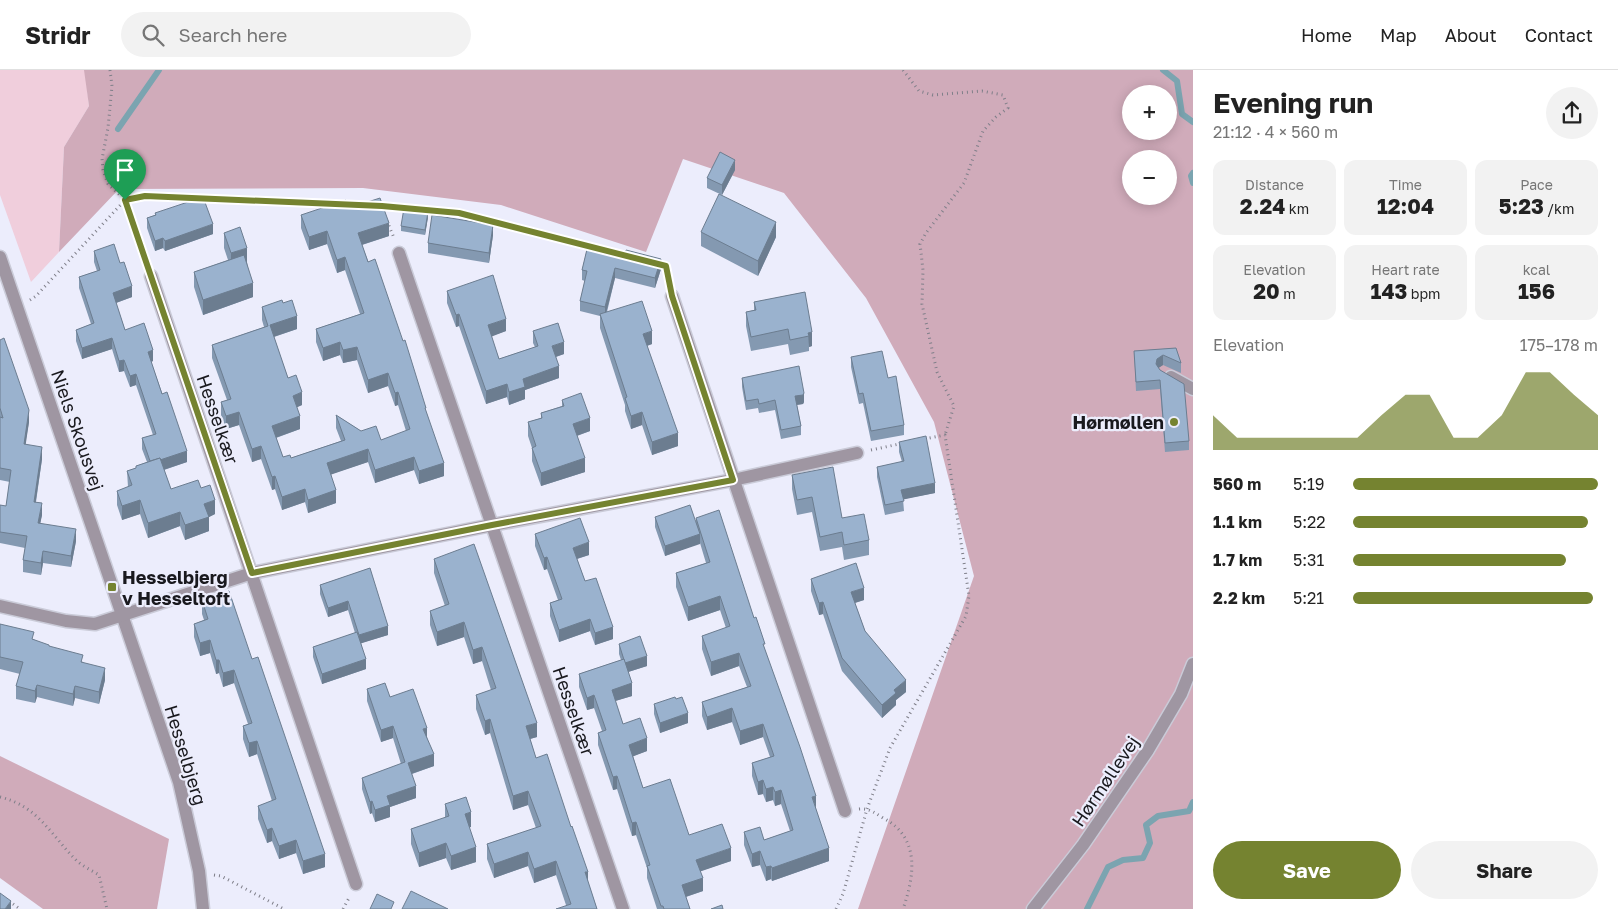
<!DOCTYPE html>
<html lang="en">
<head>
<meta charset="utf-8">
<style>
	:root { --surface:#fff; --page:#f2f2f2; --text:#222; --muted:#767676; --line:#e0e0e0; --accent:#758330 }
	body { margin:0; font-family:"Golos Text",sans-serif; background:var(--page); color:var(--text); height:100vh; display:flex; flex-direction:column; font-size:19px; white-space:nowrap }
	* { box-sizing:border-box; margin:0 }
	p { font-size:16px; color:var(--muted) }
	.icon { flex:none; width:28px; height:28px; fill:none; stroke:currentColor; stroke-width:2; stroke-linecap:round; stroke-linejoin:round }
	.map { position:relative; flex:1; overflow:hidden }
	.panel { display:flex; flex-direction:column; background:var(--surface); width:425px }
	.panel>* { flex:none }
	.fabs { position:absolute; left:1122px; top:15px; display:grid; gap:10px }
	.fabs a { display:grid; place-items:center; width:55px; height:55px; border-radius:50%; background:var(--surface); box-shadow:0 2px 12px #0003; font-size:25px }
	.pin { position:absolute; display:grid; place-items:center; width:42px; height:42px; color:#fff; margin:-51px -21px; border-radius:50% 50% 50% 0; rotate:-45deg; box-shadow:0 0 5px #0007 }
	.pin .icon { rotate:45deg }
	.round { display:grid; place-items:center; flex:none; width:52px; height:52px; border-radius:26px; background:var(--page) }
	.headline { display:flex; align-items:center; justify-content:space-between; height:85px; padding:0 20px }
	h1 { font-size:28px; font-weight:700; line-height:38px }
	.figures { display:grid; grid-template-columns:repeat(3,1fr); gap:8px; height:85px; padding:5px 20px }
	.figures div { display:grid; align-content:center; border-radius:12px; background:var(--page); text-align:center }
	.figures b { font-size:21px; font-weight:700 }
	.figures small { font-size:14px; font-weight:400 }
	.figures p { font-size:14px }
	.chart { height:140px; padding:10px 20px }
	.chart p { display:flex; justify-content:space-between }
	.chart svg { width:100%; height:90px; margin-top:5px; fill:var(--accent); opacity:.7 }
	.primary-button { display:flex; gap:10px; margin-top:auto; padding:10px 20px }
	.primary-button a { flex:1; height:58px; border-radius:30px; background:var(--accent); color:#fff; font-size:20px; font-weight:700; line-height:58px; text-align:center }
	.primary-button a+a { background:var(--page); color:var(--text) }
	ul { padding:0 20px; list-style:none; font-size:16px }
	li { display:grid; grid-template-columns:80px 60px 1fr; align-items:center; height:38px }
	li i { height:12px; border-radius:6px; background:var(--accent) }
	header { display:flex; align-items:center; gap:30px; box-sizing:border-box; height:70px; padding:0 25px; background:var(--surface); border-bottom:1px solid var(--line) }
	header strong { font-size:24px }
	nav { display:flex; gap:28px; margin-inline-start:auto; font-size:18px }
	.search { width:350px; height:45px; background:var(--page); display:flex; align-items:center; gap:12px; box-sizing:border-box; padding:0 18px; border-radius:28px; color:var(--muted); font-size:19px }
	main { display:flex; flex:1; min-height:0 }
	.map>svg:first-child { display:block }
</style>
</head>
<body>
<header>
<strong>Stridr</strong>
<div class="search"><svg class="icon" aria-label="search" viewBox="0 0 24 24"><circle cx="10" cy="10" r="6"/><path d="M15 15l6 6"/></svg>Search here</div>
<nav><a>Home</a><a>Map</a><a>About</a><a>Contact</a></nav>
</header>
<main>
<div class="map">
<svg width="1193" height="839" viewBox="0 0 1193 839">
	<rect width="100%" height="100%" fill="#ecedfc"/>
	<polygon fill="#f0cedc" points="0,0 85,0 89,36 64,77 59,182 31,212 0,125"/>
	<g fill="#d0abba" fill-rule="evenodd">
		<path d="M 84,0 L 1193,0 L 1193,839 L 858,839 L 974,506 L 934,352 L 866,228 L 784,123 L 683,89 L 646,182 L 501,135 L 363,118 L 119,119 L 59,182 L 64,77 L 89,36 ZM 1131,24 L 1169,24 L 1169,61 L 1131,61 ZM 1131,89 L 1169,89 L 1169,126 L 1131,126 Z"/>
		<polygon points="0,686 169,769 157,839 43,839 0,808"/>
	</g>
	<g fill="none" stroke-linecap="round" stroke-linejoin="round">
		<g stroke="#7ba4b0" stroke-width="6">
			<polyline points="1163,0 1177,11 1182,44 1193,52"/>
			<polyline points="118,59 159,0"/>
			<polyline points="1193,103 1191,106 1193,113"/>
			<polyline points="1087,839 1108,797 1123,790 1143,788 1150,773 1146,755 1158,746 1189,741 1193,732"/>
		</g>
		<g stroke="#cacbd8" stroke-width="15">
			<g id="minor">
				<polyline points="399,183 623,839"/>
				<polyline points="0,187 179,712 199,801 203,839"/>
				<polyline points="151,206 356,814"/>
				<polyline points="672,226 845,741"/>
				<polyline points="1171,307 1193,319"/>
				<polyline points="0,536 66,551 95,554 252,503 492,455 733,410 857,383"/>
				<polyline points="1033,839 1083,775 1148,680 1181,624 1193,594"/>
			</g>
		</g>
		<g stroke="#7f7f89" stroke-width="3" stroke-dasharray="1 4" stroke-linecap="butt">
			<polyline points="110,0 112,16 108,58 102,89 103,100 108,114 125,130 146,191"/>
			<polyline points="903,0 919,21 933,25 982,21 1003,25 1008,38 996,47 983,61 964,113 926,163 920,174 923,200 922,234 937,302 954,336 945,365"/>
			<polyline points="346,135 359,135"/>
			<polyline points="381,136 459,143 590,176"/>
			<polyline points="387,151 394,168"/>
			<polyline points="657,193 666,196 669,212"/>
			<polyline points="30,230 36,226 125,130 145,126 337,135"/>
			<polyline points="871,380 904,373"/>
			<path d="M 0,727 C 38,736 51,765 76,790 C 82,796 91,800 99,805 L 107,839"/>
			<path d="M 859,739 C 869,738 875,743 883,748 C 920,767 915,805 903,839"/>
			<polyline points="214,805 221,806 284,839"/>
			<polyline points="9,831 20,839"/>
			<polyline points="343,839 349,828"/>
			<polyline points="836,839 843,824 867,739 890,678 966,546 969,526 945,365 924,369"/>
		</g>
		<use href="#minor" stroke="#9f96a2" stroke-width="12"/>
	</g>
	<g fill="#8499b1">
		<polygon points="735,100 722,125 707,118 707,108"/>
		<polygon points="349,138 389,166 362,175 426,342 444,406 419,414 414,400 375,413 368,392 331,404 336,433 308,443 305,432 282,440 275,419 272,420 261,389 252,392 239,355 226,359 221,345 221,332 227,330 212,288 212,275 264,257 262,250 262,237 283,233 297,259 274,267 288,308 302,335 297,337 300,359 276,368 283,387 291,388 341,371 336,358 336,345 361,361 381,370 406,361 398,335 395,336 388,316 368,323 357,290 343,293 340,285 323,291 316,272 316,259 360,244 345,200 337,203 327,174 309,180 301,158 301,145"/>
		<polygon points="155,143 213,164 165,181 163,178 155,181 147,158 147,148 155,145"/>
		<polygon points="428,147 425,165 401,161 401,156"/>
		<polygon points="701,162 776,167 758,206 701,176"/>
		<polygon points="224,163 247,192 253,227 203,245 194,217 194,202 228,190 224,178"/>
		<polygon points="493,165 489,193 428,183 428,173"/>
		<polygon points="588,175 661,199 655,218 615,208 607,242 652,274 647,276 678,376 652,385 642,355 631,359 625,341 625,335 600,258 600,246 580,241 580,231 585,211 582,210 582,200"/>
		<polygon points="94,181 132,227 116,233 125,260 153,291 151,292 187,392 164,400 171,419 201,418 215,444 209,447 209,461 185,470 180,456 148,468 140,444 122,450 117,435 117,421 128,417 127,401 136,398 136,396 147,392 142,379 142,368 153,365 136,315 130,317 124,301 119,302 112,279 82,289 76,271 76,260 91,254 79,218 79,207 97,201 94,192"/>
		<polygon points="447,221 506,261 491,266 499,289 535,277 533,273 533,261 564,284 556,287 559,308 525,320 525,329 509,335 507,327 486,334 459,256 456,257 447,233"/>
		<polygon points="805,222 812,276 809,277 809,281 790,285 788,274 751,281 746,256 746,242 754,240 754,232"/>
		<polygon points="0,270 29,352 25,375 42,389 36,432 42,445 40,453 76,471 71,497 43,493 41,505 23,502 23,490 25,478 0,473 0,435 6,436 10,412 0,410"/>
		<polygon points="1176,278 1181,293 1181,303 1163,295 1158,298 1189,371 1189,380 1165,382 1160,319 1136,321 1134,281"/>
		<polygon points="851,287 888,308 904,355 904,365 871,371 863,333 859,334 851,297"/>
		<polygon points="742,308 804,332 803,334 797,335 801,356 801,365 781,369 775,340 759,343 758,338 746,340 742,317"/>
		<polygon points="562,330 590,361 577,366 585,402 541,416 532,391 532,378 528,366 528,352 541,348 541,343 562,336"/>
		<polygon points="899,372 935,423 903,429 904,441 885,445 877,407 877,397 902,392 899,382"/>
		<polygon points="792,405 842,448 869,470 869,485 844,490 842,477 820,481 812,442 797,445 792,419"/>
		<polygon points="655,447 696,452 696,448 754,548 765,580 816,739 829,791 772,811 771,809 766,811 760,795 752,797 744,775 744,762 764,770 790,761 781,734 775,736 773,730 766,732 763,724 758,725 752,706 752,693 770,687 763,667 740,675 732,652 707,660 702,646 702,632 747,617 739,596 711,606 702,579 702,566 726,558 720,540 688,551 676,517 676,503 706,493 700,473 665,486 655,457"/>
		<polygon points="535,464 589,485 577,489 585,511 613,569 595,575 590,561 559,572 550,546 550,533 558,530 547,499 544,500 535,476"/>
		<polygon points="434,489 537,667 530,669 536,688 588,812 597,839 566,835 556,805 534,813 528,796 494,808 487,789 487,774 536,758 528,735 513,740 490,663 485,665 476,639 476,625 491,620 482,591 473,594 464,567 437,576 430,555 430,541 445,536 434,503"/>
		<polygon points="370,498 388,565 361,573 366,599 322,614 313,587 313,577 355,563 348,540 328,547 320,524 320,515"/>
		<polygon points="811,509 864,530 855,533 865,561 906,622 896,630 896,635 882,648 842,601 823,544 819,545 811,521"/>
		<polygon points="202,530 252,589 325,797 303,804 296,783 279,789 272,771 267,773 258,749 258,736 272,731 257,684 249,687 243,669 243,656 248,654 234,613 223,617 219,603 216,604 210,583 200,586 194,567 194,554 204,550 202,544"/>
		<polygon points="0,554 83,592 105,610 99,634 75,628 73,636 37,627 35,633 16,629 16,616 20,604 0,599"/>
		<polygon points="619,574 647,596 628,602 632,626 615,631 623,654 647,681 633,686 643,718 689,765 731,791 700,801 703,821 686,827 690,839 657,839 647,808 647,798 636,765 632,766 617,719 613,720 598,675 598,663 602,661 594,638 587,640 579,617 579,604 621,590 619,584"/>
		<polygon points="367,619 390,627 427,667 434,696 412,704 416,728 390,737 390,747 375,752 372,743 370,744 362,719 362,708 401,694 393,668 381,672 367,631"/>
		<polygon points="654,634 688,653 660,663 654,644"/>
		<polygon points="445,734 471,757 469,757 476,792 451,800 446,788 419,797 411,774 411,759 445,748"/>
	</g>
	<g fill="#6c7d90">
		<polygon points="735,90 735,100 722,125 722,115"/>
		<polygon points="428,142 428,147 425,165 425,160"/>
		<polygon points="776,152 776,167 758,206 758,191"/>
		<polygon points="389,153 389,166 358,176 358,163"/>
		<polygon points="213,154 213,164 165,181 165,171"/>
		<polygon points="493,155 493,165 489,193 489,183"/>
		<polygon points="327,161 327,174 309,180 309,167"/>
		<polygon points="163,168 163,178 155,181 155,171"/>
		<polygon points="247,178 247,192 231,198 231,183"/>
		<polygon points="345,187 345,200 337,203 337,190"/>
		<polygon points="661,189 661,199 655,218 655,208"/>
		<polygon points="615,198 615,208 605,247 605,237"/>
		<polygon points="253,213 253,227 203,245 203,230"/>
		<polygon points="132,216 132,227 113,234 113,223"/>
		<polygon points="459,244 459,256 456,257 456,245"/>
		<polygon points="297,246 297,259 270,268 270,255"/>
		<polygon points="506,249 506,261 488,268 488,255"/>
		<polygon points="652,261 652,274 643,277 643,264"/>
		<polygon points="812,262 812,276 809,277 808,263"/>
		<polygon points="112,268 112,279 82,289 82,278"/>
		<polygon points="340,272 340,285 323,291 323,278"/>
		<polygon points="564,272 564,284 552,288 552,276"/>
		<polygon points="357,277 357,290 343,293 343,280"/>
		<polygon points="153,280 153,291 148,293 148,282"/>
		<polygon points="1163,285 1163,295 1157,299 1156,294 1157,289"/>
		<polygon points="124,290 124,301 119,302 119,291"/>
		<polygon points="559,296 559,308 525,320 525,329 509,335 509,322 523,309"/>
		<polygon points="388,303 388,316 368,323 368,310"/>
		<polygon points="136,304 136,315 130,317 130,306"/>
		<polygon points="507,314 507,327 486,334 486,321"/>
		<polygon points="302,322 302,335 293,339 293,326"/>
		<polygon points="398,322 398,335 395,336 395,323"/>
		<polygon points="804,323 804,332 803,334 795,335 795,326"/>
		<polygon points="29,340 29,352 24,386 24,374"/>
		<polygon points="239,342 239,355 226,359 226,346"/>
		<polygon points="642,342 642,355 631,359 631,346"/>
		<polygon points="300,346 300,359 272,369 272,356"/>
		<polygon points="590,348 590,361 573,367 573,354"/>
		<polygon points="678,363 678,376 652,385 652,372"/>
		<polygon points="261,376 261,389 252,392 252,379"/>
		<polygon points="42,377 42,389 34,443 34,432"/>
		<polygon points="368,379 368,392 327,406 327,393"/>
		<polygon points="187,381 187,392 151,404 151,393"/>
		<polygon points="414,387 414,400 375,413 375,400"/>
		<polygon points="585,388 585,402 541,416 541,403"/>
		<polygon points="444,393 444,406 419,414 419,401"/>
		<polygon points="275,406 275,419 272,420 272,407"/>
		<polygon points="935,413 935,423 901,430 901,420"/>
		<polygon points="305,419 305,432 282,440 282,427"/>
		<polygon points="336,420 336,433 308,443 308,430"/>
		<polygon points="140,430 140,444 122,450 122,436"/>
		<polygon points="215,430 215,444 209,447 209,461 185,470 185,455 204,434"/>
		<polygon points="42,433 42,445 38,465 38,453"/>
		<polygon points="180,442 180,456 148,468 148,453"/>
		<polygon points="76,459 76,471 71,497 71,486"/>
		<polygon points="700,464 700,474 665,486 665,476"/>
		<polygon points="589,472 589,485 573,490 573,478"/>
		<polygon points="43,481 43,493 41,505 41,493"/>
		<polygon points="547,487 547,499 544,500 544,488"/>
		<polygon points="864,518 864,530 851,534 851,522"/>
		<polygon points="720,526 720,540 688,551 688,537"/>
		<polygon points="348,531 348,540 328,547 328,538"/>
		<polygon points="823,532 823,544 819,545 819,533"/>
		<polygon points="590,549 590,561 559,572 559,560"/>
		<polygon points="464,552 464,567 437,576 437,562"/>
		<polygon points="388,556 388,565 359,574 359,565"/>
		<polygon points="613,557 613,569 595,575 595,563"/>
		<polygon points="210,570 210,583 200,586 200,573"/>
		<polygon points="482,577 482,591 473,594 473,580"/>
		<polygon points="739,583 739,596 711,606 711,592"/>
		<polygon points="647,586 647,596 625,603 625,593"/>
		<polygon points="366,589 366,599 322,614 322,604"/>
		<polygon points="216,590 219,590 219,603 216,604"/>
		<polygon points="105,598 105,610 99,634 99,622"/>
		<polygon points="234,600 234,613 223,617 223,603"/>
		<polygon points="906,610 906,622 896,630 896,635 882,648 882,635 894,620"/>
		<polygon points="632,613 632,626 612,632 612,620"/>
		<polygon points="37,615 37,627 35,633 35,621"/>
		<polygon points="75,616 75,628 73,636 73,624"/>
		<polygon points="594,625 594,638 587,640 587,628"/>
		<polygon points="732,638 732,652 707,660 707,647"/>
		<polygon points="688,643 688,653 660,663 660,653"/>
		<polygon points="490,649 490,663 485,665 485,651"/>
		<polygon points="537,653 537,667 526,670 526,656"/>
		<polygon points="763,654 763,667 740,675 740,661"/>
		<polygon points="393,656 393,668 381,672 381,660"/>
		<polygon points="427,658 427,670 423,659"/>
		<polygon points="647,668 647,681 629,688 629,675"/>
		<polygon points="257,671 257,684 249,687 249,673"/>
		<polygon points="434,684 434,696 408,705 408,693"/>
		<polygon points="617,706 617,719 613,720 613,707"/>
		<polygon points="763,710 763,724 758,725 758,712"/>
		<polygon points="416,716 416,728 390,737 390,747 375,752 375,740 387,726"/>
		<polygon points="773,717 773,730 766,732 766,719"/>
		<polygon points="781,720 781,734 775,736 775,722"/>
		<polygon points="528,721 528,735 513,740 513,726"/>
		<polygon points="816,726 816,739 812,727"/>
		<polygon points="372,731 372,743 370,744 370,732"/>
		<polygon points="471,742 471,757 465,759 465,744"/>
		<polygon points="636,752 636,765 632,766 632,753"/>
		<polygon points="272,758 272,771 267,773 267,760"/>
		<polygon points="296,770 296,783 279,789 279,776"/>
		<polygon points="446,773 446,788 419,797 419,783"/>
		<polygon points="476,777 476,792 451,800 451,786"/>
		<polygon points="731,778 731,791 696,803 696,790"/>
		<polygon points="829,778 829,791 772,811 772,798"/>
		<polygon points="760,781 760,795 752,797 752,784"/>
		<polygon points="528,782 528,796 494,808 494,794"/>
		<polygon points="325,784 325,797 303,804 303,791"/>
		<polygon points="556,791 556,805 534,813 534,799"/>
		<polygon points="771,796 771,809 766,811 766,797"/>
		<polygon points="585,802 588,802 588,816"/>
		<polygon points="703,808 703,821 682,828 682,815"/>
		<polygon points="11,831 11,839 5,839"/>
	</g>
	<g fill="#9ab2ce" stroke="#6c7d90">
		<polygon points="720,82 735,90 722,115 707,108"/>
		<polygon points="719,124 776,152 758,191 701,162"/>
		<polygon points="203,127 213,154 165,171 163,168 155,171 147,148 156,145 155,143"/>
		<polygon points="380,128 389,153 358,163 368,192 375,189 403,271 405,270 426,338 425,338 444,393 419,401 414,387 375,400 368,379 327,393 336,420 308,430 305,419 282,427 275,406 272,407 261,376 252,379 239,342 226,346 221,332 231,329 212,275 268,256 262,237 282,230 283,233 292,230 297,246 270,255 288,308 296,305 302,322 293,326 300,346 272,356 283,387 290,385 291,388 345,370 336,345 361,361 376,356 381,370 410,359 398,322 395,323 388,303 368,310 357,277 343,280 340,272 323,278 316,259 364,243 345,187 337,190 327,161 309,167 301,145 346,130 349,138"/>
		<polygon points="404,138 428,142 425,160 401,156"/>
		<polygon points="432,145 493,155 489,183 428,173"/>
		<polygon points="240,157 247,178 231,183 224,163"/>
		<polygon points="114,174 120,193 124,192 132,216 113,223 125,260 144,253 153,280 148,282 162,324 167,322 187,381 160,390 160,388 150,391 142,368 156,364 136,304 130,306 124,290 119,291 112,268 82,278 76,260 94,253 79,207 100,200 94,181"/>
		<polygon points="588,175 625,183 626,180 661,189 655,208 615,198 605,237 580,231 587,201 582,200"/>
		<polygon points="244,185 253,213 203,230 194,202"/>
		<polygon points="493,205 506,249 488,255 499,289 538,276 533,261 558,253 564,272 552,276 559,296 523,309 525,317 509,322 507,314 486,321 459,244 456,245 447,221"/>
		<polygon points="805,222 812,262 808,263 809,266 790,270 788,259 751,267 746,242 756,240 754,232"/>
		<polygon points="642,231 652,261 643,264 678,363 652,372 642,342 631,346 625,328 627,327 600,244"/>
		<polygon points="4,268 29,340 24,374 42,377 34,432 42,433 38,453 76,459 71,486 43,481 41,493 23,490 27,466 0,462 0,435 6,436 11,400 0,398 0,347 3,348 0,338 0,270"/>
		<polygon points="1176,278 1181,293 1163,285 1157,289 1156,294 1160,300 1184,314 1189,371 1165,373 1160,310 1136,312 1134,281"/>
		<polygon points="882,281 888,308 896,306 904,355 871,361 863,323 859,324 851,287"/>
		<polygon points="799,296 804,323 803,325 795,326 801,356 781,360 775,330 759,334 758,329 746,331 742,308"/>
		<polygon points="581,323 590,348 573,354 585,388 541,403 532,378 536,376 528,352 542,348 541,343 564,336 562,330"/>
		<polygon points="926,366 935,413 901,420 904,431 885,435 877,397 904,391 899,372"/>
		<polygon points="160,388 171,419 198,410 201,418 210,415 215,430 204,434 209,447 185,455 180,442 148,453 140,430 122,436 117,421 132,415 127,401 136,398 136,396"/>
		<polygon points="833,397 842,448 864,444 869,470 844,475 842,462 820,467 812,427 797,430 792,405"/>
		<polygon points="690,435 700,464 665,476 655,447"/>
		<polygon points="719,440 754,548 756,547 765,574 763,574 800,677 816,726 812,727 829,778 772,798 771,796 766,797 760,781 752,784 744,762 760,757 764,770 793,760 781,720 775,722 773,717 766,719 763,710 758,712 752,693 774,686 763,654 740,661 732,638 707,647 702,632 751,616 739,583 711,592 702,566 730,556 720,526 688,537 676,503 710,492 696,448"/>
		<polygon points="580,448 589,472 573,478 585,511 596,508 613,557 595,563 590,549 559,560 550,533 562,529 547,487 544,488 535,464"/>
		<polygon points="474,474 537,653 526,656 536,688 547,684 571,757 572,756 588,802 585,802 597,839 556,839 571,834 556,791 534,799 528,782 494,794 487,774 541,756 528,721 513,726 490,649 485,651 476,625 496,618 482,577 473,580 464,552 437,562 430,541 449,534 434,489"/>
		<polygon points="856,493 864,518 851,522 865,561 906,610 894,620 896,623 882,635 842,588 823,532 819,533 811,509"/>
		<polygon points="370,498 388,556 359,565 348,531 328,538 320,515"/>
		<polygon points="229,521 252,589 258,587 325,784 303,791 296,770 279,776 272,758 267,760 258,736 276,729 257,671 249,673 243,656 252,653 234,600 223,603 219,590 216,590 210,570 200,573 194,554 208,549 202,530"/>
		<polygon points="0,554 34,562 32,569 49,575 49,576 83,585 81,592 105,598 99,622 75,616 73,624 37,615 35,621 16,616 23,592 0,587"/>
		<polygon points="357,562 366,589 322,604 313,577"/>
		<polygon points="640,566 647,586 625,593 619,574"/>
		<polygon points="624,589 632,613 612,620 623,654 640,648 647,668 629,675 643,718 670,709 689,765 722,754 731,778 696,790 703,808 682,815 690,839 664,839 663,836 661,836 647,796 650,795 636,752 632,753 617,706 613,707 598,663 606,660 594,625 587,628 579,604"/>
		<polygon points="385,613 390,627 413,619 427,658 423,659 434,684 408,693 416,716 387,726 390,735 375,740 372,731 370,732 362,708 405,692 393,656 381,660 367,619"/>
		<polygon points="675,627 676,629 682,627 688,643 660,653 654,634"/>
		<polygon points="466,727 471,742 465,744 476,777 451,786 446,773 419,783 411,759 449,746 445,734"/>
		<polygon points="411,821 448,839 402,839"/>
		<polygon points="0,823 11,831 5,839 0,839"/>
		<polygon points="377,824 394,832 391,839 370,839"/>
		<polygon points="722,835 723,839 711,839"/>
	</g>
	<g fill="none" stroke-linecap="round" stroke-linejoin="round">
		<g stroke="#fff" stroke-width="10">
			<polygon id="route" points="145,126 382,136 459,143 666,196 672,226 733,410 492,455 252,503 125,130"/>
		</g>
		<use href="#route" stroke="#758330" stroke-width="6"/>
	</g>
	<g fill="#758330" stroke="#ecedfc" stroke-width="2">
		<circle cx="1174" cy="352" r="5"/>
		<rect x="107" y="512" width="10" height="10" rx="2.5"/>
	</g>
	<g text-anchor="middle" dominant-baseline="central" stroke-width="4.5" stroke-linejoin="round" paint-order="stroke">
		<g font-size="18" fill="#19191e" stroke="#ecedfc">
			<text transform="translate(218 349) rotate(71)">Hesselkær</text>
			<text transform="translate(78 360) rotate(71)">Niels Skousvej</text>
			<text transform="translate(574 641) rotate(71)">Hesselkær</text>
			<text transform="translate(186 685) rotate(73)">Hesselbjerg</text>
			<text transform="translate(1105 711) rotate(-56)">Hørmøllevej</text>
		</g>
		<g font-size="18" font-weight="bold" fill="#19191e" stroke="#ecedfc" text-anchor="end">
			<text x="1164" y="352">Hørmøllen</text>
			<text x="122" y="507" text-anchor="start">Hesselbjerg<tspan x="122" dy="21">v Hesseltoft</tspan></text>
		</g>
	</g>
</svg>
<div class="fabs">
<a>+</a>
<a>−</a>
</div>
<div class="pin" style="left:125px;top:130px;background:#1e9e55"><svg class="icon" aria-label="arrive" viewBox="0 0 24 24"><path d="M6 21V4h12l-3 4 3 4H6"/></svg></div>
</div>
<section class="panel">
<div class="headline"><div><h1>Evening run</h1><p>21:12 · 4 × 560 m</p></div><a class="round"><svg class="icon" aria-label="share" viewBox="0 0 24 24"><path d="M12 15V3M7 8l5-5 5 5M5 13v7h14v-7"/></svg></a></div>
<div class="figures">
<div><p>Distance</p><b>2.24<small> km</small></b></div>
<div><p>Time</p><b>12:04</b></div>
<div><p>Pace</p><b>5:23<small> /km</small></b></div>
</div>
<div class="figures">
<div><p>Elevation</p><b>20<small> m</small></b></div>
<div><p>Heart rate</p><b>143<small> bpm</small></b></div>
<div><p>kcal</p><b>156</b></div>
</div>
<div class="chart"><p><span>Elevation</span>175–178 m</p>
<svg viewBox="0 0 160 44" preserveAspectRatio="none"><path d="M0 44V27L10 38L20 38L30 38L40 38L50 38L60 38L70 27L80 17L90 17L100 38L110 38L120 27L130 6L140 6L150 17L160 27V44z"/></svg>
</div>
<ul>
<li><b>560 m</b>5:19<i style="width:100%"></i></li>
<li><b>1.1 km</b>5:22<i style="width:96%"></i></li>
<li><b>1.7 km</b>5:31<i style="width:87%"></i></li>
<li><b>2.2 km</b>5:21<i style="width:98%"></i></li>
</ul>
<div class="primary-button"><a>Save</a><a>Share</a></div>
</section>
</main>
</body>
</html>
